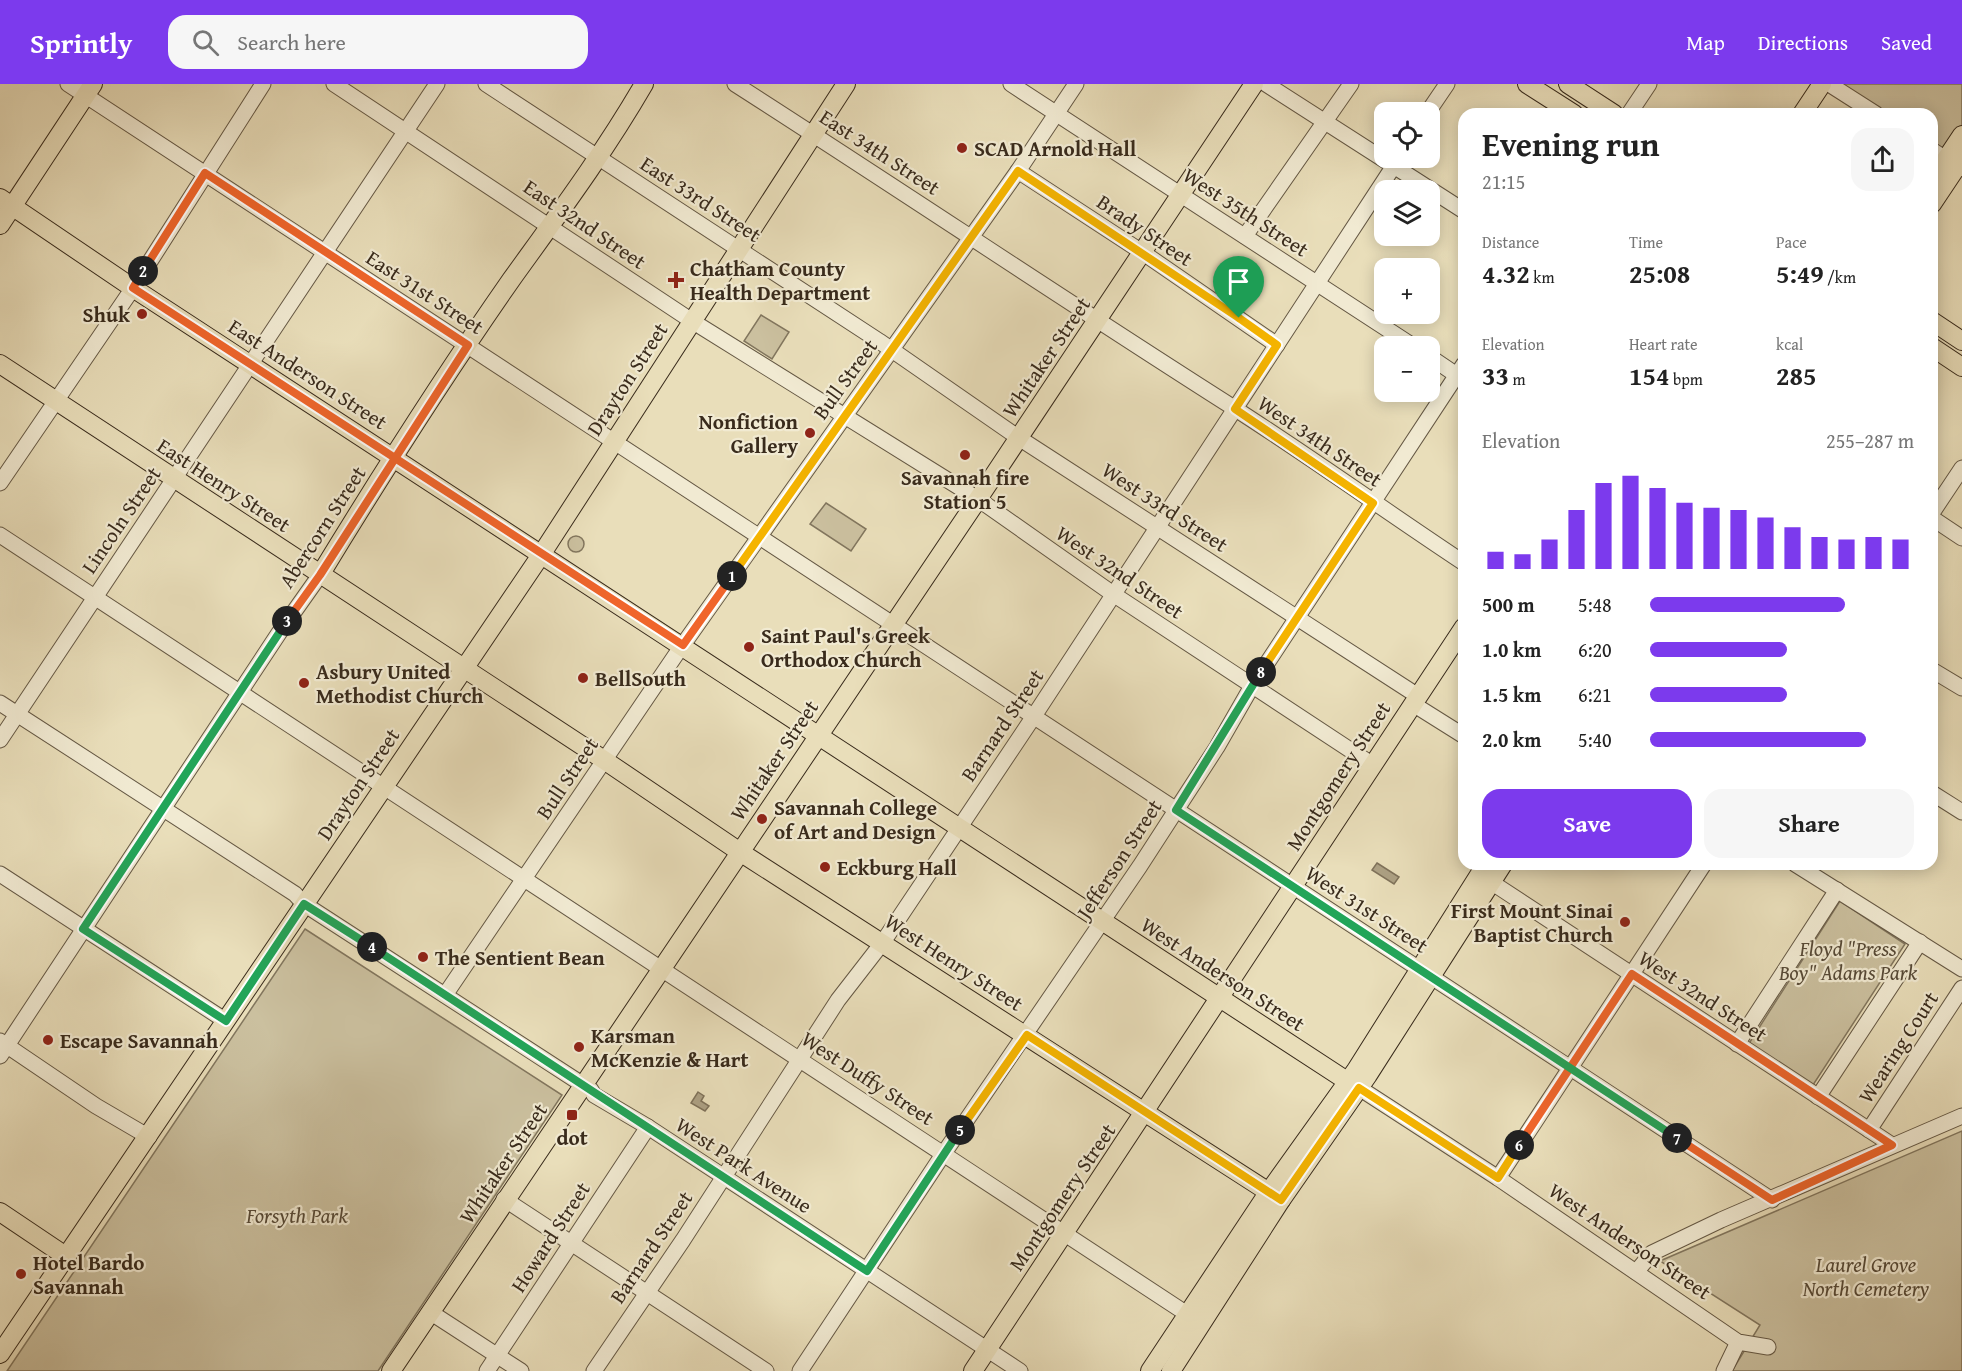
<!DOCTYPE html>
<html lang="en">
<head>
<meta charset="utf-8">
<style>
	:root { --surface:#fff; --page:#f6f6f6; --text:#222; --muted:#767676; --accent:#7c3aed }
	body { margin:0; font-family:"Gentium Book Plus",serif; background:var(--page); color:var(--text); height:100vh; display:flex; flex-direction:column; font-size:22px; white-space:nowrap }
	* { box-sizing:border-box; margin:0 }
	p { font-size:20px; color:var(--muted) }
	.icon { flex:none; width:33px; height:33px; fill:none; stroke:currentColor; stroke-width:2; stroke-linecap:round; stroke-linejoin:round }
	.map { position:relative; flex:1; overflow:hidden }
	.panel { position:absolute; left:1458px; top:24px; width:480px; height:762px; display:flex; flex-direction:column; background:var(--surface); border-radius:18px; box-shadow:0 3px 15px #0003 }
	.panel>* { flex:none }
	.fabs { position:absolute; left:1374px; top:18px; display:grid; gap:12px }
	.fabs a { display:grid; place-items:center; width:66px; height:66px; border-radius:12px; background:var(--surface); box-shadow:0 3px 15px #0003; font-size:30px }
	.pin { position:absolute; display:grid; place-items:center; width:51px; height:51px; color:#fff; margin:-62px -26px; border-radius:50% 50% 50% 0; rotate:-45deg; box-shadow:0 0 6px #0007 }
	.pin .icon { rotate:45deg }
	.km { position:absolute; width:30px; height:30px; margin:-15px; border-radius:50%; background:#222; color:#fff; font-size:16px; line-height:30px; text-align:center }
	.round { display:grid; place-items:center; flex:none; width:63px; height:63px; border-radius:18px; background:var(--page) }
	.head { display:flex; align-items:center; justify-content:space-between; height:102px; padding:0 24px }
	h1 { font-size:33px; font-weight:700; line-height:45px }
	.stats { display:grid; grid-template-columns:repeat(3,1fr); gap:9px; height:102px; padding:6px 24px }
	.stats div { display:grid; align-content:center }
	.stats b { font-size:26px; font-weight:700 }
	.stats small { font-size:16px; font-weight:400 }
	.stats p { font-size:16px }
	.chart { height:168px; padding:12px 24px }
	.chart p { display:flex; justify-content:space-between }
	.chart svg { width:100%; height:108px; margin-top:6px; stroke:var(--accent); stroke-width:6 }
	.button { display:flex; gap:12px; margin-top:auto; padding:12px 24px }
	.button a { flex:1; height:69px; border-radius:18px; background:var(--accent); color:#fff; font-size:24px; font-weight:700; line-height:69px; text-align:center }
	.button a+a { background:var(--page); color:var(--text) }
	ul { padding:0 24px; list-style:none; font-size:20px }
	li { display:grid; grid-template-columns:96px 72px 1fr; align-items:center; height:45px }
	li i { height:15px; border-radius:8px; background:var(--accent) }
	header { display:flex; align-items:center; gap:36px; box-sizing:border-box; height:84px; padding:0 30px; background:var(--accent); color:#fff }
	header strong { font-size:28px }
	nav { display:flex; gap:33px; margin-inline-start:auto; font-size:21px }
	.search { width:420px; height:54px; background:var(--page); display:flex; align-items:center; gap:15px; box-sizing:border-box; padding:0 21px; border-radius:18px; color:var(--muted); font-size:22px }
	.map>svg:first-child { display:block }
</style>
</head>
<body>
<header>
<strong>Sprintly</strong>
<div class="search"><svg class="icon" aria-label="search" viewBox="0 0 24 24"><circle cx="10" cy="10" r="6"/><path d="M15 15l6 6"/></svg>Search here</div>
<nav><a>Map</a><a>Directions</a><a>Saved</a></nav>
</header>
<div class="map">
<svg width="1962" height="1287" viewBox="0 0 1962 1287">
	<rect width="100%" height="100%" fill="#e9deba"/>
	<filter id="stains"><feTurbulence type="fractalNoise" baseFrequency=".00333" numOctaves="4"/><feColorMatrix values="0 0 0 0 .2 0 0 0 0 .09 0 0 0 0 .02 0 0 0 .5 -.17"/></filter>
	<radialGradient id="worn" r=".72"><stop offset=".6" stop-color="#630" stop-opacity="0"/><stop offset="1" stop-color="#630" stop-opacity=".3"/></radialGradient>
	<g fill="#cbc09f" stroke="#82765e" stroke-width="1.5">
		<polygon points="1834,0 1962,0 1962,61 1952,77 1932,64 1932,30 1880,30"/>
		<polygon points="761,231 789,248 772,275 744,257"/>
		<polygon points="826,419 866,445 851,467 810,440"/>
		<circle cx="576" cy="460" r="8"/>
		<polygon points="1840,817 1905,860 1813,1001 1748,961"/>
		<polygon points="305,845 562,1011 378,1287 7,1287"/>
		<polygon points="1962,1047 1962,1287 1732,1287 1760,1241 1660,1177"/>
	</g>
	<g fill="#ada184" stroke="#7f725a" stroke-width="1.5">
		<polygon points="1377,779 1399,793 1394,800 1372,786"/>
		<polygon points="698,1008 704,1012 701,1017 709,1022 705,1027 691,1019"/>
	</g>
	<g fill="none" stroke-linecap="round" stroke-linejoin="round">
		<g stroke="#655844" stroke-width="17">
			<g id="minor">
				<polyline points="68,0 1772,1116"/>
				<polyline points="334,0 692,237 978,415 1113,510 1373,681"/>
				<polyline points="486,0 879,257 1019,354 1418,612"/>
				<path d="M 735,0 C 902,107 1067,218 1234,324 C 1312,374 1387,428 1464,479"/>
				<polyline points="1011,0 1413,262"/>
				<polyline points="1266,0 1464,127"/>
				<polyline points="1829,0 1876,30"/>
				<polyline points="1428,28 1447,0"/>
				<polyline points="1629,30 1649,0"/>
				<polyline points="1932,66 1955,81"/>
				<polyline points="1018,87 1142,168 1277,261"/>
				<polyline points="1245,152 1351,0"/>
				<polyline points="1430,273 1464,296"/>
				<polyline points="0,399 133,204 263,0"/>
				<polyline points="1932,429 1962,384"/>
				<polyline points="1932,434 1962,454"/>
				<polyline points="0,451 1187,1230"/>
				<polyline points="1932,586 1962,604"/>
				<polyline points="0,619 295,810 304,820 591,1006 594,1011 648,1043 1020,1287"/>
				<polyline points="1413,620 1464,652"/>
				<polyline points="0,656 437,0"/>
				<polyline points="1932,709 1962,728"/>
				<polyline points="1795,780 1962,885"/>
				<polyline points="0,790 226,937"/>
				<polyline points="1491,798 1892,1061"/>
				<polyline points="445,911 675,572 1018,87 1076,0"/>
				<polyline points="0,957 96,1022 149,1053"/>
				<polyline points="1737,960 1837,806"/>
				<polyline points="0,972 279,549 320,491"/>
				<polyline points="1350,998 1498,1094 1738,1258 1768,1263"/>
				<polyline points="1818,1013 1920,858"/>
				<polyline points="1869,1046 1962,904"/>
				<polyline points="1498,1094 1704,780"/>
				<polyline points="504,1115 766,1287"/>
				<polyline points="1636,1188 1652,1169 1721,1136 1962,1032"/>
				<polyline points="430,1228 521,1287"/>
				<polyline points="487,1287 648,1043"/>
				<polyline points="594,1287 683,1156 838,916 883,858 1034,632 1399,74"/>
				<polyline points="800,1287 944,1069 1140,782 1217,663 1252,602 1464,280"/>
				<polyline points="1724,1287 1738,1258"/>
			</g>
		</g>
		<g stroke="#392b1c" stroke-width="20">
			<g id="major">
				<polyline points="1527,0 1574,30"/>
				<polyline points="1568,0 1614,30"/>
				<polyline points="1802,30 1822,0"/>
				<polyline points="1932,96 1962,51"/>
				<polyline points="0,114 133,204 1347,997"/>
				<polyline points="1932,120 1962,75"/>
				<polyline points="0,141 93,0"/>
				<polyline points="1932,237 1962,257"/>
				<polyline points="1932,263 1962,283"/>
				<polyline points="0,280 604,676 740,768 1281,1116"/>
				<path d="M 320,491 C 381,391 444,292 511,196 C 557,132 604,69 644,0"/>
				<polyline points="0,1128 67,1173"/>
				<polyline points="0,1270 541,471 846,0"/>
				<polyline points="391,1287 978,415 1254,0"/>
				<polyline points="973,1287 1464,543"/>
				<polyline points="1150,1287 1268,1109 1356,986 1486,780"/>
				<polyline points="1171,1287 1281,1116 1368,991 1503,780"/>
			</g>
		</g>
		<use href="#minor" stroke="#f1ead2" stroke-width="15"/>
		<use href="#major" stroke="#e9deba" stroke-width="18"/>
	</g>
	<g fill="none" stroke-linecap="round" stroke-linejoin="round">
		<g stroke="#fff" stroke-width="12">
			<polyline id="split-1" points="732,492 1018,87 1239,234"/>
		</g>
		<g stroke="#fff" stroke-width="12">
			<polyline id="split-2" points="143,187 133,204 683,561 732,492"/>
		</g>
		<g stroke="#fff" stroke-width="12">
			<polyline id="split-3" points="143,187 205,89 468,261 320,491 287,537"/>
		</g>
		<g stroke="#fff" stroke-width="12">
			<polyline id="split-4" points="287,537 83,845 226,937 304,820 372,863"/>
		</g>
		<g stroke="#fff" stroke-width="12">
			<polyline id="split-5" points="372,863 867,1187 960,1046"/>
		</g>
		<g stroke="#fff" stroke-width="12">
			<polyline id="split-6" points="960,1046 1027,951 1281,1116 1359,1004 1498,1094 1519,1061"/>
		</g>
		<g stroke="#fff" stroke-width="12">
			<polyline id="split-7" points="1519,1061 1632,890 1892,1061 1772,1116 1677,1054"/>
		</g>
		<g stroke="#fff" stroke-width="12">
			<polyline id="split-8" points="1261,588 1176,726 1677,1054"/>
		</g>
		<g stroke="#fff" stroke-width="12">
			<polyline id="split-9" points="1239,234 1277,261 1235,325 1373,419 1261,588"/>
		</g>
		<use href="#split-1" stroke="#f5b400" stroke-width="8"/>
		<use href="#split-2" stroke="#f0652b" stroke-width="8"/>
		<use href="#split-3" stroke="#f0652b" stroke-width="8"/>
		<use href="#split-4" stroke="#22a559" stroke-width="8"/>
		<use href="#split-5" stroke="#22a559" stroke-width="8"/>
		<use href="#split-6" stroke="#f5b400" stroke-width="8"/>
		<use href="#split-7" stroke="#f0652b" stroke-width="8"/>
		<use href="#split-8" stroke="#22a559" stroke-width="8"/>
		<use href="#split-9" stroke="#f5b400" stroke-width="8"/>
	</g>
	<g fill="#8f2418" stroke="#f1ead2" stroke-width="2">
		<circle cx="962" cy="64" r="6"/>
		<path d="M673 187h6v6h6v6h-6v6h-6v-6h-6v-6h6z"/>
		<circle cx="142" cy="230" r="6"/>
		<circle cx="810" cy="349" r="6"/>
		<circle cx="965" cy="371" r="6"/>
		<circle cx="749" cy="563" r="6"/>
		<circle cx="583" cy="594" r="6"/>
		<circle cx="304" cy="599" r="6"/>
		<circle cx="762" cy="735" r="6"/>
		<circle cx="825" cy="783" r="6"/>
		<circle cx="1625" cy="838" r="6"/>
		<circle cx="423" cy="873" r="6"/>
		<circle cx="48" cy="956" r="6"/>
		<circle cx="579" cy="963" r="6"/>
		<rect x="566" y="1025" width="12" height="12" rx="3"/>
		<circle cx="21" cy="1190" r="6"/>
	</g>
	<g text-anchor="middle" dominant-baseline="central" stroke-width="4.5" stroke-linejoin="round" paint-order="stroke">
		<g font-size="21" font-weight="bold" fill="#392b1c" stroke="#f1ead2" text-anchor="start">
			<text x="974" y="64">SCAD Arnold Hall</text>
			<text x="690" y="184">Chatham County<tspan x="690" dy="24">Health Department</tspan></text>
			<text x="130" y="230" text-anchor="end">Shuk</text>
			<text x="798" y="337" text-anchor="end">Nonfiction<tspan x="798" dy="24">Gallery</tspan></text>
			<text x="965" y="393" text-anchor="middle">Savannah fire<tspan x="965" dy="24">Station 5</tspan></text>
			<text x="761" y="551">Saint Paul's Greek<tspan x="761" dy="24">Orthodox Church</tspan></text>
			<text x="316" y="587">Asbury United<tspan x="316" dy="24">Methodist Church</tspan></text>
			<text x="595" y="594">BellSouth</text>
			<text x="774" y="723">Savannah College<tspan x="774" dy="24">of Art and Design</tspan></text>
			<text x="837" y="783">Eckburg Hall</text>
			<text x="1613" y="826" text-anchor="end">First Mount Sinai<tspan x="1613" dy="24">Baptist Church</tspan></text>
			<text x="435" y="873">The Sentient Bean</text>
			<text x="591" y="951">Karsman<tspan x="591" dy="24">McKenzie &amp; Hart</tspan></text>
			<text x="60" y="956">Escape Savannah</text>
			<text x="572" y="1053" text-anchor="middle">dot</text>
			<text x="33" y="1178">Hotel Bardo<tspan x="33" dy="24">Savannah</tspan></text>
		</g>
		<g font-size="21" fill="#392b1c" stroke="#f1ead2">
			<text transform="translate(880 68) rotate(33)">East 34th Street</text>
			<text transform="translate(701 115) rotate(33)">East 33rd Street</text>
			<text transform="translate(1246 128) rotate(33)">West 35th Street</text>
			<text transform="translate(585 140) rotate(34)">East 32nd Street</text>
			<text transform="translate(1145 146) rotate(34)">Brady Street</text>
			<text transform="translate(425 208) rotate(33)">East 31st Street</text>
			<text transform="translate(1046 273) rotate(-56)">Whitaker Street</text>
			<text transform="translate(308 290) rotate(33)">East Anderson Street</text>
			<text transform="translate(627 295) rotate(-57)">Drayton Street</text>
			<text transform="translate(845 295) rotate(-54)">Bull Street</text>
			<text transform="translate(1320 357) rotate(34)">West 34th Street</text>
			<text transform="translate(224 401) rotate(33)">East Henry Street</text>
			<text transform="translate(1165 423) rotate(33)">West 33rd Street</text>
			<text transform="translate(121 436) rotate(-56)">Lincoln Street</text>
			<text transform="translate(322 443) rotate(-57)">Abercorn Street</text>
			<text transform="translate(1120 488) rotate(34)">West 32nd Street</text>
			<text transform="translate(1002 641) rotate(-56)">Barnard Street</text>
			<text transform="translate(774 676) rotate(-56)">Whitaker Street</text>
			<text transform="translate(1338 692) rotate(-57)">Montgomery Street</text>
			<text transform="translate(567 694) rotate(-56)">Bull Street</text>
			<text transform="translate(358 700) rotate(-56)">Drayton Street</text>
			<text transform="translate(1119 775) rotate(-57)">Jefferson Street</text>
			<text transform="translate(1367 825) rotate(33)">West 31st Street</text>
			<text transform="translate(954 878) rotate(33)">West Henry Street</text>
			<text transform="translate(1223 890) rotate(33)">West Anderson Street</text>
			<text transform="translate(1703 912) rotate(33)">West 32nd Street</text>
			<text transform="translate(1898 963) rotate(-57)">Wearing Court</text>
			<text transform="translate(868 994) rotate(33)">West Duffy Street</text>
			<text transform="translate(503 1079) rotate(-56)">Whitaker Street</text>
			<text transform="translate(744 1081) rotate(33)">West Park Avenue</text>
			<text transform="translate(1062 1113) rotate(-56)">Montgomery Street</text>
			<text transform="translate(550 1153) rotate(-57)">Howard Street</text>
			<text transform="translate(1630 1157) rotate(34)">West Anderson Street</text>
			<text transform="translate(651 1163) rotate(-56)">Barnard Street</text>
		</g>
		<g font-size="21" font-style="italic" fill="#564936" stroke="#f1ead2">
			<text x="1848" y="864">Floyd "Press<tspan x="1848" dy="24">Boy" Adams Park</tspan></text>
			<text x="297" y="1131">Forsyth Park</text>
			<text x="1866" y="1180">Laurel Grove<tspan x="1866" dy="24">North Cemetery</tspan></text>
		</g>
	</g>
	<rect width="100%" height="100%" filter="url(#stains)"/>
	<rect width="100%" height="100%" fill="url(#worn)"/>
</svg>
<div class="fabs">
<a><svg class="icon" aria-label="locate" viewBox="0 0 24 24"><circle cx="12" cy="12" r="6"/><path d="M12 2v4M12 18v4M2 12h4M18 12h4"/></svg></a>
<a><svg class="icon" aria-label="layers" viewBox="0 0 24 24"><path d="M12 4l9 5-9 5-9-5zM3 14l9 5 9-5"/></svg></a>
<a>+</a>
<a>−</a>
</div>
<div class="pin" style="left:1239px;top:234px;background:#1e9e55"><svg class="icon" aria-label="arrive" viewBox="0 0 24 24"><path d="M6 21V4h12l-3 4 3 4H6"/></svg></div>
<b class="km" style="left:732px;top:492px">1</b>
<b class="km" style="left:143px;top:187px">2</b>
<b class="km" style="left:287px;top:537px">3</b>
<b class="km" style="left:372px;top:863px">4</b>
<b class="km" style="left:960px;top:1046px">5</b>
<b class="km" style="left:1519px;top:1061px">6</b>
<b class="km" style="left:1677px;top:1054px">7</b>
<b class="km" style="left:1261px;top:588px">8</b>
<section class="panel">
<div class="head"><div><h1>Evening run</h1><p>21:15</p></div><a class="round"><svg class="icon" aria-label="share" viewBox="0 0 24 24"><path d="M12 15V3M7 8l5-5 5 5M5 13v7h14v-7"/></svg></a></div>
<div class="stats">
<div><p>Distance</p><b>4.32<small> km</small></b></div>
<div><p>Time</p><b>25:08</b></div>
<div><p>Pace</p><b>5:49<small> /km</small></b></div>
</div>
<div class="stats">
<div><p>Elevation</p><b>33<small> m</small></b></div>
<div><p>Heart rate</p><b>154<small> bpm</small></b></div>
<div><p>kcal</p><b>285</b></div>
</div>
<div class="chart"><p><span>Elevation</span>255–287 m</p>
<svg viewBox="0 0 160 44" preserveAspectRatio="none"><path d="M5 44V37M15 44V38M25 44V32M35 44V20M45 44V9M55 44V6M65 44V11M75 44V17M85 44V19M95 44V20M105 44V23M115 44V27M125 44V31M135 44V32M145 44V31M155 44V32"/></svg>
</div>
<ul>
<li><b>500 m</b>5:48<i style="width:74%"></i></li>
<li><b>1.0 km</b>6:20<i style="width:52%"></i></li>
<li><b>1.5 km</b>6:21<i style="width:52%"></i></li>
<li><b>2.0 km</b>5:40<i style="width:82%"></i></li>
</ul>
<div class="button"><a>Save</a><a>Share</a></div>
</section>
</div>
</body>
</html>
